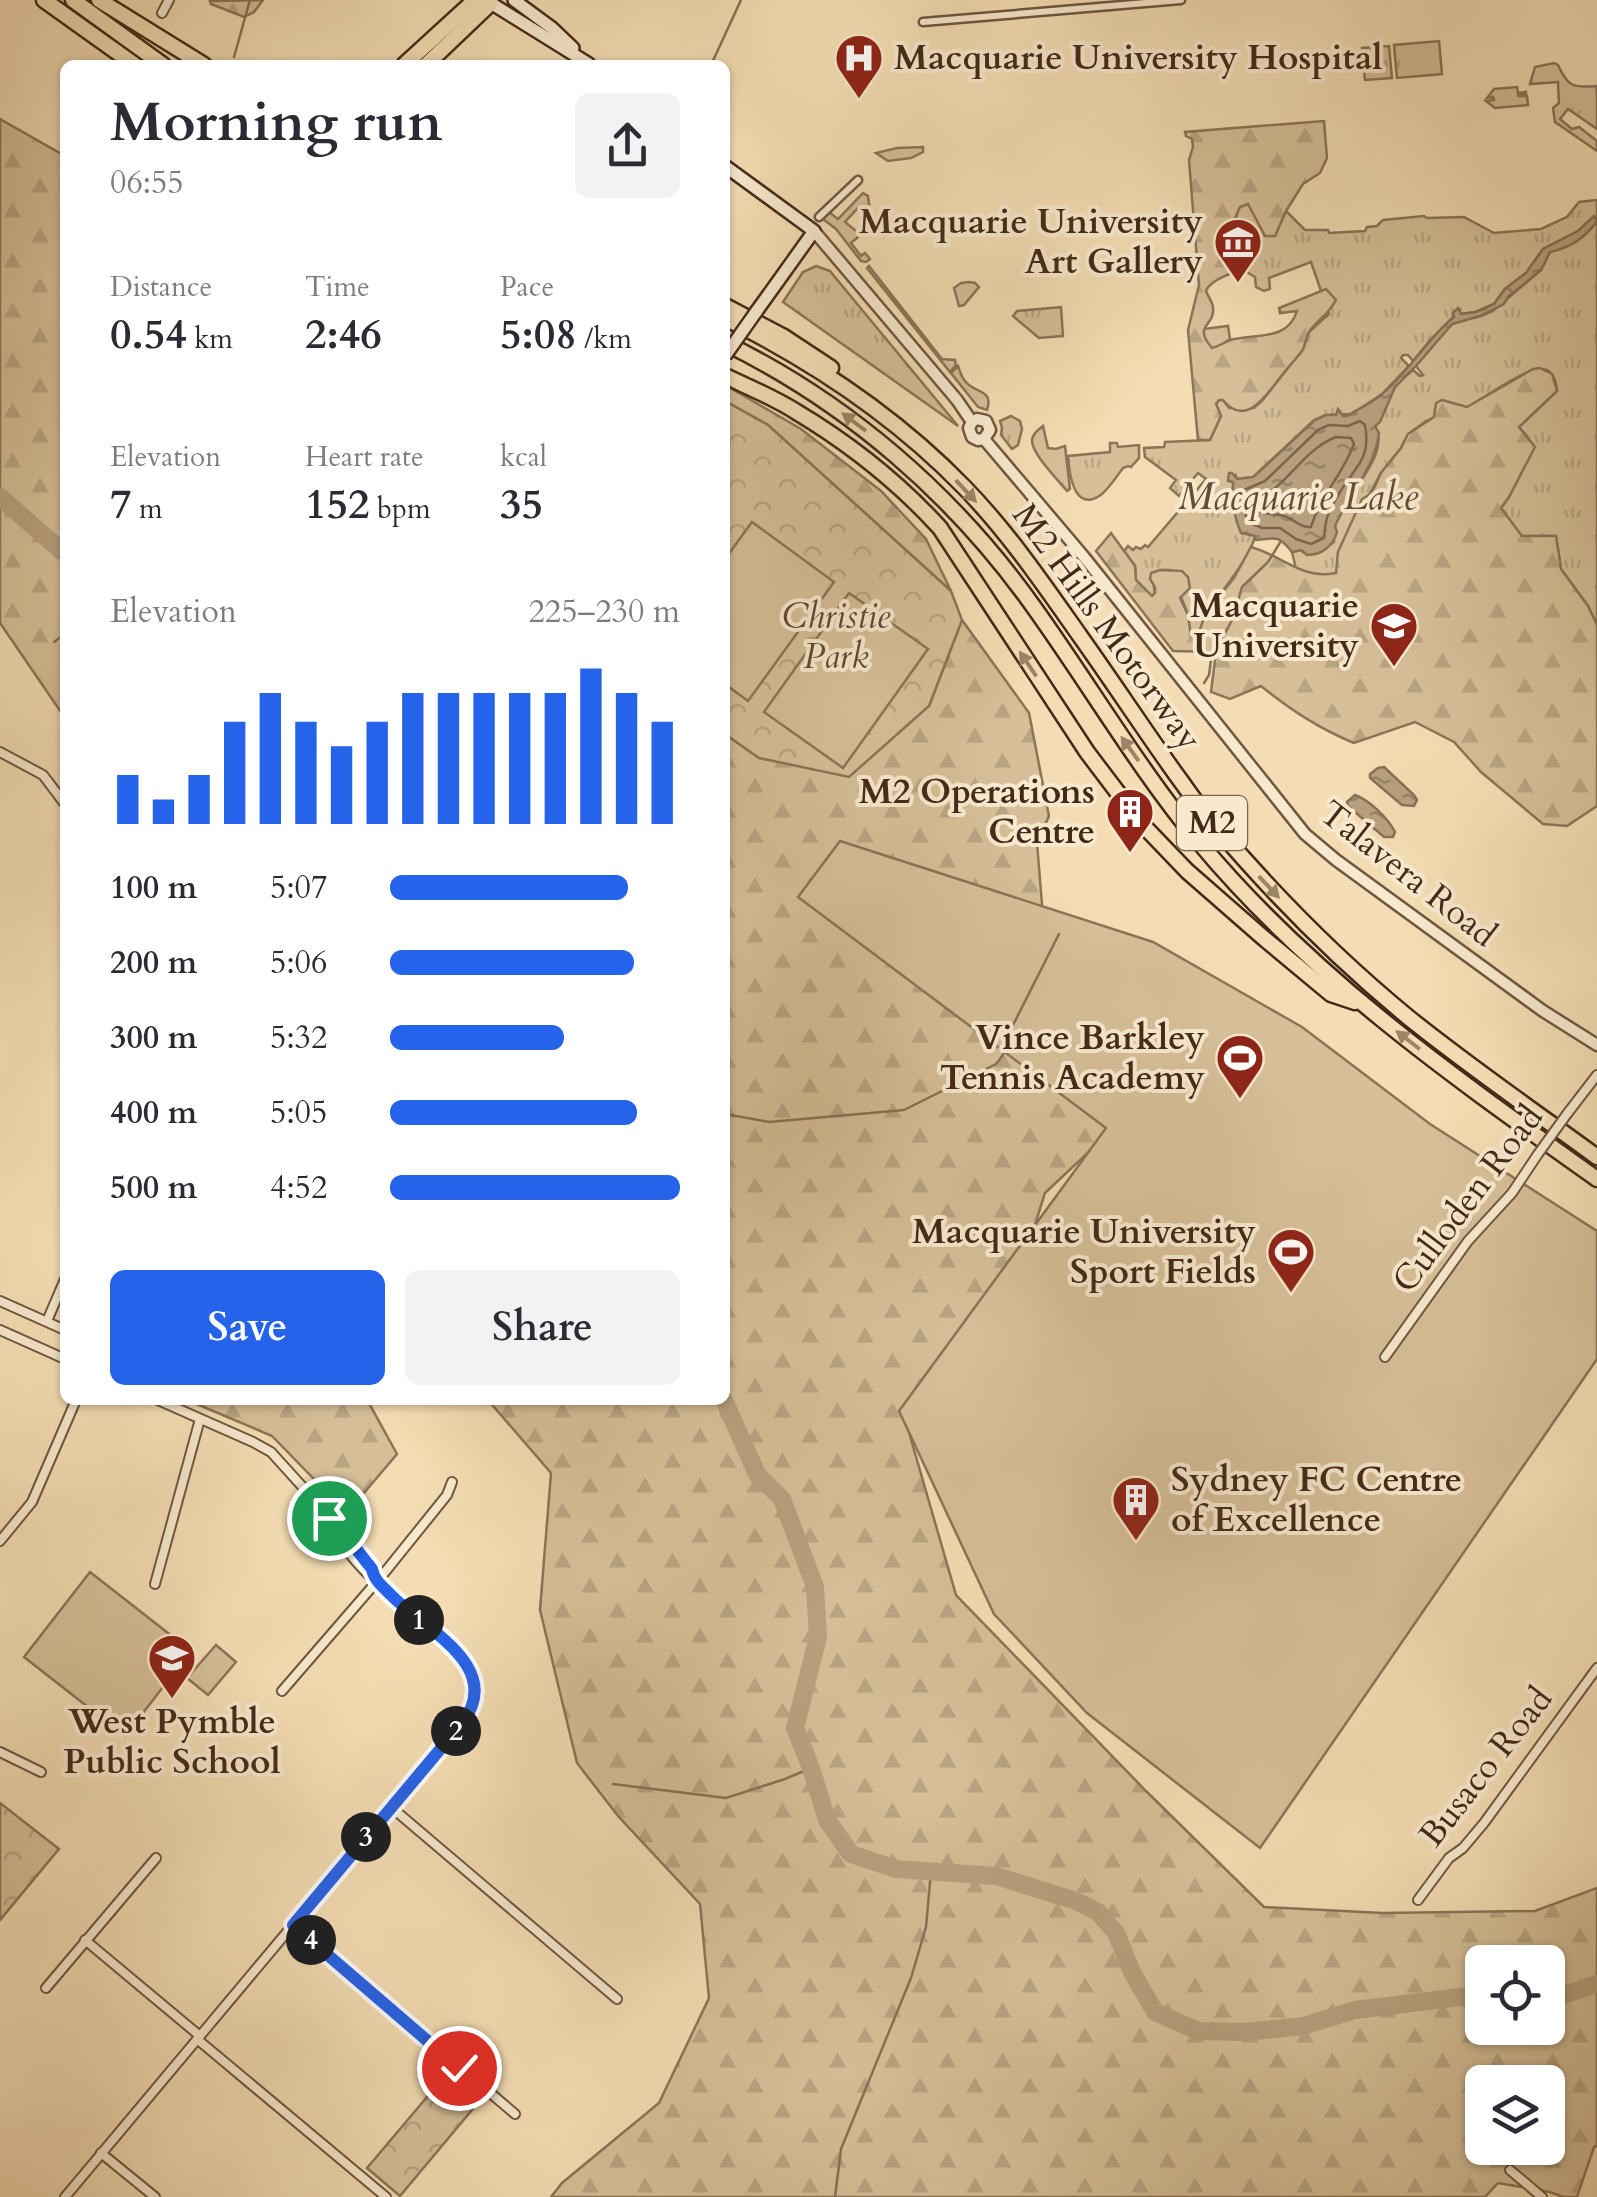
<!DOCTYPE html>
<html lang="en">
<head>
<meta charset="utf-8">
<style>
	:root { --surface:#fff; --page:#f2f2f3; --text:#2b2b33; --muted:#7c7c81; --accent:#2563eb }
	body { margin:0; font-family:Cardo,serif; background:var(--page); color:var(--text); height:100vh; display:flex; flex-direction:column; font-size:38px; white-space:nowrap }
	* { box-sizing:border-box; margin:0 }
	p { font-size:32px; color:var(--muted) }
	.icon { flex:none; width:55px; height:55px; fill:none; stroke:currentColor; stroke-width:2; stroke-linecap:round; stroke-linejoin:round }
	.map { position:relative; flex:1; overflow:hidden }
	.panel { position:absolute; left:60px; top:60px; width:670px; height:1345px; display:flex; flex-direction:column; background:var(--surface); border-radius:15px; box-shadow:0 2px 8px #0004 }
	.panel>* { flex:none }
	.controls { position:absolute; left:1465px; top:1945px; display:grid; gap:20px }
	.controls a { display:grid; place-items:center; width:100px; height:100px; border-radius:15px; background:var(--surface); box-shadow:0 2px 8px #0004; font-size:50px }
	.pin { position:absolute; display:grid; place-items:center; width:85px; height:85px; color:#fff; margin:-42px; border:5px solid #fff; border-radius:50%; box-shadow:0 2px 10px #0007 }
	.km { position:absolute; width:50px; height:50px; margin:-25px; border-radius:50%; background:#222; color:#fff; font-size:28px; line-height:50px; text-align:center }
	.round { display:grid; place-items:center; flex:none; width:105px; height:105px; border-radius:15px; background:var(--page) }
	.head { display:flex; align-items:center; justify-content:space-between; height:170px; padding:0 50px }
	h1 { font-size:55px; font-weight:600; line-height:75px }
	.stats { display:grid; grid-template-columns:repeat(3,1fr); gap:15px; height:170px; padding:10px 50px }
	.stats div { display:grid; align-content:center }
	.stats b { font-size:42px; font-weight:600 }
	.stats small { font-size:28px; font-weight:400 }
	.stats p { font-size:28px }
	.chart { height:280px; padding:20px 50px }
	.chart p { display:flex; justify-content:space-between }
	.chart svg { width:100%; height:180px; margin-top:10px; stroke:var(--accent); stroke-width:6 }
	.action { display:flex; gap:20px; margin-top:auto; padding:20px 50px }
	.action a { flex:1; height:115px; border-radius:15px; background:var(--accent); color:#fff; font-size:40px; font-weight:600; line-height:115px; text-align:center }
	.action a+a { background:var(--page); color:var(--text) }
	ul { padding:0 50px; list-style:none; font-size:32px }
	li { display:grid; grid-template-columns:160px 120px 1fr; align-items:center; height:75px }
	li i { height:25px; border-radius:12px; background:var(--accent) }
	.map>svg:first-child { display:block }
</style>
</head>
<body>
<div class="map">
<svg width="1597" height="2197" viewBox="0 0 1597 2197">
	<defs>
		<pattern id="grass-tufts" width="24" height="20" patternUnits="userSpaceOnUse" patternTransform="scale(2.5)"><rect width="24" height="20" fill="#d6bf99"/><path d="M3 7l-1-3M5 7V3M7 7l1-3M15 17l-1-3M17 17v-4M19 17l1-3" fill="none" stroke="#b9a483"/></pattern>
		<pattern id="forest-firs" width="22" height="20" patternUnits="userSpaceOnUse" patternTransform="scale(2.5)"><rect width="22" height="20" fill="#d6bf99"/><path d="M5 1l3.5 6h-7zM16 11l3.5 6h-7z" fill="#b9a483"/></pattern>
		<pattern id="park-crowns" width="20" height="18" patternUnits="userSpaceOnUse" patternTransform="scale(2.5)"><rect width="20" height="18" fill="#d6bf99"/><path d="M2 6a3 3 0 1 1 6 0M12 15a3 3 0 1 1 6 0" fill="none" stroke="#b9a483"/></pattern>
		<pattern id="water-ripples" width="26" height="14" patternUnits="userSpaceOnUse" patternTransform="scale(2.5)"><rect width="26" height="14" fill="#b8a07f"/><path d="M2 4q2-2 4 0t4 0M15 11q2-2 4 0t4 0" fill="none" stroke="#978367"/></pattern>
	</defs>
	<rect width="100%" height="100%" fill="#f4ddb4"/>
	<filter id="stains"><feTurbulence type="fractalNoise" baseFrequency=".002" numOctaves="4"/><feColorMatrix values="0 0 0 0 .2 0 0 0 0 .09 0 0 0 0 .02 0 0 0 .5 -.17"/></filter>
	<radialGradient id="worn" r=".72"><stop offset=".6" stop-color="#630" stop-opacity="0"/><stop offset="1" stop-color="#630" stop-opacity=".3"/></radialGradient>
	<g fill="url(#grass-tufts)" stroke="#8c7458" stroke-width="2.5">
		<polygon points="1439,41 1442,74 1397,78 1394,45"/>
		<polygon points="1389,46 1392,78 1365,80 1362,48"/>
		<path d="M 1554,63 L 1558,65 C 1568,87 1573,88 1597,86 L 1597,129 L 1568,109 L 1560,119 L 1572,129 L 1579,127 L 1597,141 L 1597,151 L 1555,122 L 1553,108 L 1559,103 L 1558,82 L 1530,84 L 1535,67 Z"/>
		<polygon points="1517,87 1518,93 1526,92 1526,94 1517,96 1527,96 1528,105 1495,108 1486,101 1494,100 1493,97 1487,98 1494,89"/>
		<path d="M 1597,200 L 1597,219 L 1594,217 L 1578,231 L 1543,249 L 1526,273 L 1505,289 L 1494,304 L 1475,312 L 1460,314 L 1460,310 L 1432,338 L 1413,361 L 1408,355 L 1403,355 L 1401,358 L 1408,365 L 1407,368 L 1382,394 L 1352,414 L 1326,415 L 1314,420 L 1253,477 L 1237,479 L 1236,476 C 1226,504 1233,517 1255,535 L 1254,540 C 1240,577 1207,601 1198,637 L 1191,636 L 1186,609 L 1170,570 L 1160,570 L 1153,582 L 1155,593 L 1152,597 L 1136,580 L 1135,566 L 1124,551 L 1128,546 L 1133,550 L 1136,547 L 1141,549 L 1145,545 L 1148,547 L 1206,479 L 1198,473 L 1179,496 L 1170,488 L 1176,480 L 1145,457 L 1144,448 L 1164,447 L 1165,442 L 1210,440 L 1221,416 L 1216,404 L 1219,400 L 1223,400 L 1229,408 L 1254,408 L 1262,401 L 1303,349 L 1309,332 L 1329,314 L 1311,262 L 1269,278 L 1270,289 L 1264,291 L 1256,287 L 1255,277 L 1245,271 L 1248,263 C 1240,246 1231,224 1240,206 L 1247,203 L 1275,235 L 1286,211 L 1305,230 L 1328,230 L 1329,233 L 1365,231 L 1367,227 L 1377,226 L 1383,220 L 1424,216 L 1427,218 L 1464,217 L 1494,233 L 1541,229 L 1567,217 L 1579,202 Z"/>
		<path d="M 1597,221 L 1597,625 L 1588,606 L 1561,569 L 1556,536 L 1521,536 L 1501,508 L 1509,497 L 1528,437 L 1519,427 L 1557,391 C 1556,384 1555,374 1547,370 C 1531,363 1482,399 1467,408 L 1442,400 L 1434,418 L 1426,421 L 1408,434 L 1401,448 L 1381,473 L 1338,552 L 1337,573 L 1321,576 L 1296,569 L 1292,552 L 1301,550 L 1307,555 L 1318,553 L 1334,542 C 1334,537 1334,531 1335,526 C 1342,497 1392,456 1375,426 C 1386,415 1387,400 1394,388 C 1399,381 1407,375 1413,370 L 1420,376 L 1423,375 L 1416,366 L 1417,363 L 1455,321 L 1481,316 L 1493,311 L 1541,270 L 1550,252 C 1570,246 1585,237 1597,221 Z"/>
		<polygon points="816,266 830,271 958,426 783,302 803,272"/>
		<polygon points="969,282 975,283 979,287 964,305 959,306 954,288 961,283"/>
		<polygon points="1061,307 1063,336 1039,338 1013,316 1017,311"/>
		<polygon points="1228,326 1230,339 1218,347 1211,348 1203,338 1203,329"/>
		<path d="M 958,366 C 960,371 961,377 965,381 C 975,394 994,389 987,410 L 978,407 L 951,373 Z"/>
		<polygon points="1011,416 1020,421 1022,429 1018,445 1012,449 1001,435 1002,428 1000,421"/>
		<path d="M 1043,426 L 1048,448 L 1056,449 L 1065,446 L 1070,489 L 1067,491 C 1058,480 1031,453 1032,440 C 1033,433 1038,430 1043,426 Z"/>
		<path d="M 1110,443 L 1117,443 L 1118,447 L 1139,445 L 1139,458 L 1131,467 L 1128,466 L 1123,468 C 1117,476 1110,487 1102,494 C 1074,515 1069,473 1068,456 L 1110,452 Z"/>
	</g>
	<g fill="url(#forest-firs)" stroke="#8c7458" stroke-width="2.5" fill-rule="evenodd">
		<polygon points="263,0 254,12 244,17 211,4 210,1"/>
		<polygon points="0,119 65,156 65,718 0,623"/>
		<path d="M 1324,121 L 1327,158 L 1320,173 L 1303,184 L 1286,211 L 1275,236 L 1265,236 L 1248,204 L 1240,207 L 1235,218 L 1242,220 L 1252,234 L 1252,240 L 1241,245 L 1240,248 L 1248,263 L 1245,271 C 1234,271 1210,280 1206,291 C 1208,297 1213,302 1213,308 C 1215,327 1192,325 1212,348 C 1220,346 1226,341 1234,339 C 1259,334 1288,340 1297,311 L 1280,313 L 1279,308 L 1326,289 L 1336,300 C 1328,315 1321,317 1311,329 C 1306,335 1306,344 1302,351 C 1296,359 1288,367 1282,375 C 1268,393 1246,429 1223,400 L 1219,400 L 1216,404 L 1221,416 L 1210,440 L 1198,440 L 1188,330 L 1199,285 L 1189,160 L 1193,147 L 1192,139 L 1186,136 L 1185,132 Z"/>
		<path d="M 1540,368 L 1552,374 L 1557,391 L 1519,427 L 1535,447 L 1509,497 L 1501,508 L 1522,536 L 1556,536 L 1561,569 L 1588,606 L 1597,625 L 1597,806 L 1567,826 L 1543,824 L 1481,772 L 1454,742 L 1415,722 L 1354,743 C 1318,728 1291,710 1261,686 L 1230,699 L 1211,692 L 1216,652 L 1173,651 L 1096,551 L 1111,533 L 1135,566 L 1136,580 L 1152,596 L 1155,593 L 1155,587 L 1150,579 L 1151,573 L 1160,570 L 1182,571 L 1188,577 L 1190,588 L 1180,598 L 1188,615 L 1191,636 L 1197,637 L 1206,613 L 1234,578 L 1251,547 C 1283,556 1302,580 1336,573 L 1338,552 L 1362,499 L 1372,493 L 1381,473 L 1401,448 L 1408,434 L 1434,417 L 1436,403 L 1442,400 L 1467,407 L 1533,369 Z"/>
		<polygon points="725,385 801,429 881,491 926,539 951,591 768,425 725,401"/>
		<path d="M 962,620 L 1029,713 L 1049,816 L 1037,843 L 1046,953 L 1109,1124 L 1093,1148 L 1045,1193 L 1010,1303 L 908,1429 L 956,1595 L 1145,1790 L 1264,1907 L 1382,1913 L 1535,1911 L 1597,1888 L 1597,2146 L 1594,2147 L 1577,2197 L 1563,2197 L 1550,2192 L 1498,2183 L 1485,2197 L 551,2197 L 562,2183 L 659,2103 L 709,1998 L 700,1904 L 618,1816 L 577,1763 L 540,1610 L 551,1473 L 488,1400 L 725,1400 L 725,734 L 759,758 L 929,706 ZM 1482,1962 L 1548,1962 L 1548,2028 L 1482,2028 ZM 1482,2082 L 1548,2082 L 1548,2148 L 1482,2148 Z"/>
		<polygon points="193,1400 373,1400 369,1403 397,1454 347,1513 272,1436 192,1402"/>
	</g>
	<g fill="url(#park-crowns)" stroke="#8c7458" stroke-width="2.5">
		<polygon points="725,401 768,425 951,591 962,620 929,706 849,777 759,758 725,734"/>
		<polygon points="0,1803 59,1849 0,1920"/>
		<polygon points="449,2071 482,2098 400,2196 367,2168"/>
	</g>
	<g fill="#d6bf99" stroke="#8c7458" stroke-width="2.5">
		<polygon points="923,147 923,152 911,158 888,161 876,153 897,148"/>
		<polygon points="863,193 868,196 871,219 858,208 845,222 856,231 858,237 851,243 861,256 865,253 870,259 866,262 861,261 836,229 823,219 829,212 838,219"/>
		<polygon points="869,266 942,359 955,360 956,365 950,372 867,268"/>
		<polygon points="752,522 834,582 748,701 725,684 725,559"/>
		<polygon points="849,593 928,649 843,768 764,712"/>
		<polygon points="840,841 1153,942 1302,1027 1430,1124 1597,1231 1597,1359 1260,1848 1087,1713 994,1614 899,1411 1106,1128 798,897"/>
		<polygon points="90,1572 191,1651 125,1736 24,1657"/>
		<polygon points="216,1645 236,1662 208,1695 187,1678"/>
	</g>
	<g fill="url(#water-ripples)" stroke="#897156" stroke-width="2.5">
		<path d="M 1594,216 L 1597,221 C 1586,237 1569,248 1550,252 L 1541,270 L 1508,297 L 1504,304 L 1480,316 L 1452,324 L 1416,366 L 1395,387 L 1380,422 L 1375,426 L 1379,433 C 1375,468 1349,494 1335,526 L 1337,532 C 1333,546 1322,555 1307,555 L 1301,550 L 1292,552 C 1277,533 1275,539 1254,540 L 1255,536 L 1241,533 C 1233,515 1233,501 1233,482 L 1228,481 L 1229,473 L 1232,473 L 1237,479 L 1253,477 L 1258,473 L 1315,420 L 1326,415 L 1336,415 L 1338,409 L 1343,416 L 1347,416 C 1358,409 1372,403 1382,394 C 1409,372 1426,340 1454,317 L 1453,313 L 1458,308 L 1461,314 L 1476,312 L 1494,304 L 1505,289 L 1526,273 L 1543,249 L 1578,231 Z"/>
		<polygon points="1384,767 1414,795 1417,800 1414,806 1402,805 1370,778 1370,774 1378,768"/>
		<path d="M 1355,795 C 1369,800 1388,818 1395,832 L 1393,837 L 1384,837 L 1348,806 L 1347,802 Z"/>
	</g>
	<g fill="none" stroke-linecap="round" stroke-linejoin="round">
		<g stroke="#7e654c" stroke-width="2.5">
			<path d="M 1360,421 L 1365,425 C 1371,458 1357,465 1340,492 C 1335,500 1328,512 1326,522 C 1325,527 1325,532 1324,538 L 1311,544 L 1296,539 L 1280,528 L 1262,528 L 1248,522 L 1242,502 L 1244,490 L 1265,481 L 1318,430 L 1329,425 L 1348,426 Z"/>
			<path d="M 1336,437 L 1351,438 L 1354,444 C 1343,474 1320,496 1311,527 C 1299,528 1294,518 1281,515 C 1272,513 1266,515 1257,511 L 1257,500 C 1288,485 1304,449 1336,437 Z"/>
		</g>
		<g stroke="#897156" stroke-width="2.5">
			<polyline points="234,57 250,0"/>
			<polyline points="711,65 741,0"/>
			<polyline points="54,642 65,634"/>
			<polyline points="1204,683 1209,675 1211,660 1233,618 1242,587 1268,562 1281,541"/>
			<polyline points="725,1114 769,1122 904,1110 996,1064 1003,1055 1009,1033 1059,934"/>
			<polyline points="613,1784 726,1798 785,1779 811,1768"/>
			<polyline points="835,2197 841,2149 911,1978 926,1927 931,1872"/>
		</g>
		<g stroke="#b8a07f" stroke-width="18">
			<polyline points="0,497 65,554"/>
			<polyline points="724,1400 757,1474 782,1499 815,1587 818,1637 795,1728 811,1768 827,1820 851,1854 896,1869 996,1876 1076,1901 1098,1912 1116,1933 1132,1972 1155,2012 1198,2031 1245,2032 1303,2026 1355,2010 1461,1997 1482,2000"/>
			<polyline points="1548,1998 1560,1996 1597,1984"/>
		</g>
		<g stroke="#6f573f" stroke-width="11">
			<g id="pedestrian">
				<polyline points="923,22 1181,0"/>
				<polyline points="819,217 858,180"/>
			</g>
		</g>
		<g stroke="#6f573f" stroke-width="12">
			<g id="minor">
				<polyline points="162,13 169,0"/>
				<polyline points="0,752 43,775 65,804"/>
				<polyline points="1567,1114 1597,1075"/>
				<polyline points="0,1301 65,1330"/>
				<polyline points="47,1321 65,1279"/>
				<polyline points="0,1330 65,1359"/>
				<polyline points="1385,1357 1468,1241 1512,1193 1538,1154"/>
				<polyline points="158,1400 253,1442 271,1452 338,1526 372,1569 374,1578"/>
				<polyline points="0,1541 32,1502 76,1400"/>
				<polyline points="155,1584 200,1419"/>
				<polyline points="282,1691 385,1572 447,1495 452,1482"/>
				<polyline points="0,1752 41,1772"/>
				<polyline points="391,1807 617,1999"/>
				<polyline points="1418,1900 1449,1858 1463,1848 1484,1823 1597,1668"/>
				<polyline points="293,1925 515,2114"/>
				<polyline points="85,1940 200,2036"/>
				<polyline points="46,1988 156,1858"/>
				<polyline points="197,2039 386,2197"/>
				<polyline points="101,2153 155,2197"/>
				<polyline points="1510,2170 1542,2197"/>
				<path d="M 65,2197 L 463,1722 C 475,1705 479,1683 468,1664 C 460,1651 445,1642 433,1632 C 401,1605 341,1558 329,1518"/>
			</g>
		</g>
		<g stroke="#6f573f" stroke-width="15">
			<g id="tertiary">
				<polyline points="814,231 957,400 972,422"/>
				<polyline points="972,422 977,419 986,421 990,430 984,439"/>
				<polyline points="972,422 969,428 972,437 978,440 984,439"/>
				<polyline points="984,439 1084,557 1305,834 1336,860 1543,1011 1597,1045"/>
			</g>
		</g>
		<g stroke="#432a18" stroke-width="16">
			<g id="secondary">
				<polyline points="486,0 589,64"/>
				<polyline points="514,0 552,28 573,48"/>
				<polyline points="725,166 814,231 756,312"/>
			</g>
		</g>
		<g stroke="#432a18" stroke-width="19">
			<g id="motorway">
				<polyline points="44,0 135,65"/>
				<polyline points="73,0 163,65"/>
				<polyline points="99,0 204,65"/>
				<polyline points="404,65 475,0"/>
				<polyline points="426,65 491,3"/>
				<polyline points="725,306 784,337 831,368"/>
				<path d="M 725,318 C 812,361 896,417 964,487 C 1008,532 1044,585 1080,636 C 1112,681 1143,728 1175,773 C 1187,789 1198,806 1211,821 C 1271,892 1337,959 1409,1018 C 1470,1067 1534,1111 1597,1157"/>
				<path d="M 725,343 C 848,403 954,495 1033,606 C 1089,684 1138,768 1199,842 C 1311,977 1455,1078 1597,1179"/>
				<path d="M 725,376 C 748,387 773,397 795,411 C 847,442 899,483 940,528 L 1087,752 L 1140,822 L 1187,871 L 1266,940 L 1331,994 L 1355,1002"/>
			</g>
		</g>
		<use href="#pedestrian" stroke="#f8e9ce" stroke-width="6"/>
		<use href="#minor" stroke="#f8e9ce" stroke-width="8"/>
		<use href="#tertiary" stroke="#f8e9ce" stroke-width="10"/>
		<use href="#secondary" stroke="#f8e9ce" stroke-width="11"/>
		<use href="#motorway" stroke="#f4ddb4" stroke-width="14"/>
		<g stroke="#6f573f" stroke-width="12" stroke-linecap="butt">
			<polyline id="minor-bridge" points="1538,1154 1567,1114"/>
		</g>
		<g stroke="#432a18" stroke-width="16" stroke-linecap="butt">
			<polyline id="secondary-bridge" points="725,356 756,312"/>
		</g>
		<use href="#minor-bridge" stroke="#f8e9ce" stroke-width="8"/>
		<use href="#secondary-bridge" stroke="#f8e9ce" stroke-width="11"/>
	</g>
	<defs><path id="oneway-solid" d="M-6-.8H1V-3.2L6.5 0L1 3.2V.8H-6Z" transform="scale(2.5)"/></defs>
	<g fill="#9c8466">
		<use href="#oneway-solid" transform="translate(854 422) rotate(-143)"/>
		<use href="#oneway-solid" transform="translate(966 491) rotate(47)"/>
		<use href="#oneway-solid" transform="translate(1028 664) rotate(-124)"/>
		<use href="#oneway-solid" transform="translate(1130 749) rotate(-126)"/>
		<use href="#oneway-solid" transform="translate(1269 887) rotate(47)"/>
		<use href="#oneway-solid" transform="translate(1408 1040) rotate(-142)"/>
	</g>
	<g fill="none" stroke-linecap="round" stroke-linejoin="round">
		<g stroke="#fff" stroke-width="20">
			<path id="route" d="M 329,1518 L 338,1526 L 372,1569 C 374,1580 382,1586 390,1594 C 423,1629 505,1665 463,1722 L 293,1925 L 459,2068"/>
		</g>
		<use href="#route" stroke="#2563eb" stroke-width="12"/>
	</g>
	<defs>
		<g id="hospital-pin" transform="scale(2.5)"><path d="M0 17L-7.5 6A9.5 9.5 0 1 1 7.5 6Z" fill="#8f2418" stroke="#f8e9ce"/><path d="M-5-5h3v3.5h4V-5h3V5h-3V1.5h-4V5h-3Z" fill="#fff"/></g>
		<g id="museum-pin" transform="scale(2.5)"><path d="M0 17L-7.5 6A9.5 9.5 0 1 1 7.5 6Z" fill="#8f2418" stroke="#f8e9ce"/><path d="M0-6L6-3V-2H-6V-3ZM-5-1h2V3h-2ZM-1-1h2V3h-2ZM3-1h2V3H3ZM-6 4H6V6H-6Z" fill="#fff"/></g>
		<g id="university-pin" transform="scale(2.5)"><path d="M0 17L-7.5 6A9.5 9.5 0 1 1 7.5 6Z" fill="#8f2418" stroke="#f8e9ce"/><path d="M0-5L7-2L0 1L-7-2ZM-4 1L0 2.5L4 1V4Q0 6-4 4Z" fill="#fff"/></g>
		<g id="building-pin" transform="scale(2.5)"><path d="M0 17L-7.5 6A9.5 9.5 0 1 1 7.5 6Z" fill="#8f2418" stroke="#f8e9ce"/><path d="M-4-6H4V6H1V3H-1V6H-4ZM-2.5-4.3h1.7v1.8h-1.7ZM.8-4.3h1.7v1.8H.8ZM-2.5-1h1.7V.8h-1.7ZM.8-1h1.7V.8H.8Z" fill="#fff"/></g>
		<g id="stadium-pin" transform="scale(2.5)"><path d="M0 17L-7.5 6A9.5 9.5 0 1 1 7.5 6Z" fill="#8f2418" stroke="#f8e9ce"/><path d="M0-5a6.5 5 0 1 0 0 10a6.5 5 0 1 0 0-10ZM-3.5-1.8h7v3.6h-7Z" fill="#fff"/></g>
		<g id="school-pin" transform="scale(2.5)"><path d="M0 17L-7.5 6A9.5 9.5 0 1 1 7.5 6Z" fill="#8f2418" stroke="#f8e9ce"/><path d="M0-5L7-2L0 1L-7-2ZM-4 1L0 2.5L4 1V4Q0 6-4 4Z" fill="#fff"/></g>
	</defs>
	<g fill-rule="evenodd">
		<use href="#hospital-pin" x="859" y="58"/>
		<use href="#museum-pin" x="1238" y="242"/>
		<use href="#university-pin" x="1394" y="626"/>
		<use href="#building-pin" x="1130" y="812"/>
		<use href="#stadium-pin" x="1240" y="1058"/>
		<use href="#stadium-pin" x="1291" y="1252"/>
		<use href="#building-pin" x="1136" y="1500"/>
		<use href="#school-pin" x="172" y="1658"/>
	</g>
	<g text-anchor="middle" dominant-baseline="central" stroke-width="8" stroke-linejoin="round" paint-order="stroke">
		<rect fill="#f8e9ce" stroke="#79634f" stroke-width="2.5" x="1177" y="796" width="70" height="54" rx="8"/>
		<g font-size="32" font-weight="bold" fill="#432a18">
			<text x="1212" y="823">M2</text>
		</g>
		<g font-size="35" font-weight="bold" fill="#432a18" stroke="#f8e9ce" text-anchor="end">
			<text x="894" y="58" text-anchor="start">Macquarie University Hospital</text>
			<text x="1203" y="222">Macquarie University<tspan x="1203" dy="40">Art Gallery</tspan></text>
			<text x="1359" y="606">Macquarie<tspan x="1359" dy="40">University</tspan></text>
			<text x="1095" y="792">M2 Operations<tspan x="1095" dy="40">Centre</tspan></text>
			<text x="1205" y="1038">Vince Barkley<tspan x="1205" dy="40">Tennis Academy</tspan></text>
			<text x="1256" y="1232">Macquarie University<tspan x="1256" dy="40">Sport Fields</tspan></text>
			<text x="1171" y="1480" text-anchor="start">Sydney FC Centre<tspan x="1171" dy="40">of Excellence</tspan></text>
			<text x="172" y="1722" text-anchor="middle">West Pymble<tspan x="172" dy="40">Public School</tspan></text>
		</g>
		<g font-size="35" font-style="italic" fill="#604832" stroke="#f8e9ce">
			<text x="836" y="617">Christie<tspan x="836" dy="40">Park</tspan></text>
		</g>
		<g font-size="35" fill="#432a18" stroke="#f8e9ce">
			<text transform="translate(1107 627) rotate(54)">M2 Hills Motorway</text>
			<text transform="translate(1408 874) rotate(38)">Talavera Road</text>
			<text transform="translate(1468 1199) rotate(-53)">Culloden Road</text>
			<text transform="translate(1486 1767) rotate(-52)">Busaco Road</text>
		</g>
		<g font-size="38" font-style="italic" fill="#664d37" stroke="#f8e9ce">
			<text x="1298" y="497">Macquarie Lake</text>
		</g>
	</g>
	<rect width="100%" height="100%" filter="url(#stains)"/>
	<rect width="100%" height="100%" fill="url(#worn)"/>
</svg>
<div class="controls">
<a><svg class="icon" aria-label="locate" viewBox="0 0 24 24"><circle cx="12" cy="12" r="6"/><path d="M12 2v4M12 18v4M2 12h4M18 12h4"/></svg></a>
<a><svg class="icon" aria-label="layers" viewBox="0 0 24 24"><path d="M12 4l9 5-9 5-9-5zM3 14l9 5 9-5"/></svg></a>
</div>
<div class="pin" style="left:329px;top:1518px;background:#1e9e55"><svg class="icon" aria-label="arrive" viewBox="0 0 24 24"><path d="M6 21V4h12l-3 4 3 4H6"/></svg></div>
<div class="pin" style="left:459px;top:2068px;background:#d93025"><svg class="icon" aria-label="check" viewBox="0 0 24 24"><path d="M5 12l5 5 9-10"/></svg></div>
<b class="km" style="left:419px;top:1620px">1</b>
<b class="km" style="left:456px;top:1731px">2</b>
<b class="km" style="left:366px;top:1837px">3</b>
<b class="km" style="left:311px;top:1940px">4</b>
<section class="panel">
<div class="head"><div><h1>Morning run</h1><p>06:55</p></div><a class="round"><svg class="icon" aria-label="share" viewBox="0 0 24 24"><path d="M12 15V3M7 8l5-5 5 5M5 13v7h14v-7"/></svg></a></div>
<div class="stats">
<div><p>Distance</p><b>0.54<small> km</small></b></div>
<div><p>Time</p><b>2:46</b></div>
<div><p>Pace</p><b>5:08<small> /km</small></b></div>
</div>
<div class="stats">
<div><p>Elevation</p><b>7<small> m</small></b></div>
<div><p>Heart rate</p><b>152<small> bpm</small></b></div>
<div><p>kcal</p><b>35</b></div>
</div>
<div class="chart"><p><span>Elevation</span>225–230 m</p>
<svg viewBox="0 0 160 44" preserveAspectRatio="none"><path d="M5 44V32M15 44V38M25 44V32M35 44V19M45 44V12M55 44V19M65 44V25M75 44V19M85 44V12M95 44V12M105 44V12M115 44V12M125 44V12M135 44V6M145 44V12M155 44V19"/></svg>
</div>
<ul>
<li><b>100 m</b>5:07<i style="width:82%"></i></li>
<li><b>200 m</b>5:06<i style="width:84%"></i></li>
<li><b>300 m</b>5:32<i style="width:60%"></i></li>
<li><b>400 m</b>5:05<i style="width:85%"></i></li>
<li><b>500 m</b>4:52<i style="width:100%"></i></li>
</ul>
<div class="action"><a>Save</a><a>Share</a></div>
</section>
</div>
</body>
</html>
